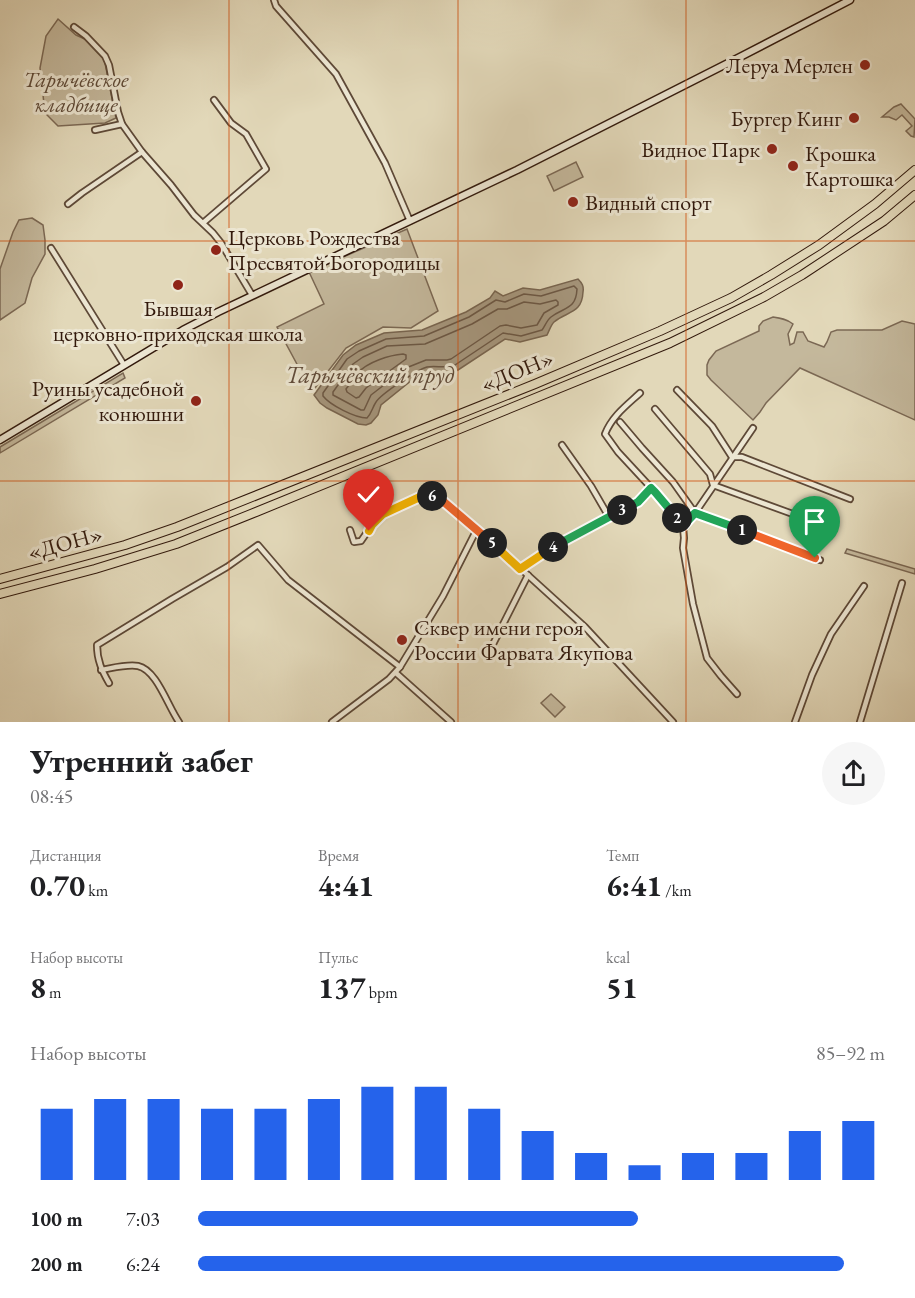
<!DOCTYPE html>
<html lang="ru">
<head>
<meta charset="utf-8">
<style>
	:root { --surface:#fff; --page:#f6f6f6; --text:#202124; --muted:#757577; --accent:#2563eb }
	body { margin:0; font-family:"EB Garamond",serif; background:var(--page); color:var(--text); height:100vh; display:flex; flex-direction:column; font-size:22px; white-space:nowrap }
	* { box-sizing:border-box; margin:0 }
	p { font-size:20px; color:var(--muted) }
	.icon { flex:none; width:33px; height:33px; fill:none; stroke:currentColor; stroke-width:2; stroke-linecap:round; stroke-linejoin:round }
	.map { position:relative; height:722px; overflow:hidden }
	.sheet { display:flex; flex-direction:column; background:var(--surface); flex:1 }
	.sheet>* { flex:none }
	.pin { position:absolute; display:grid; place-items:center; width:51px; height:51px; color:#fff; margin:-62px -26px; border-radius:50% 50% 50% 0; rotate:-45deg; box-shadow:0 0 6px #0007 }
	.pin .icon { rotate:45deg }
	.km { position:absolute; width:30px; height:30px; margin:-15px; border-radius:50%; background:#222; color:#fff; font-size:16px; line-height:30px; text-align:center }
	.round { display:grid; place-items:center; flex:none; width:63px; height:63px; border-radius:32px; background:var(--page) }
	.headline { display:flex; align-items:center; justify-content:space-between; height:102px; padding:0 30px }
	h1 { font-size:33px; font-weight:700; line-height:45px }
	.figures { display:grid; grid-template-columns:repeat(3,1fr); gap:9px; height:102px; padding:6px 30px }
	.figures div { display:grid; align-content:center }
	.figures b { font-size:30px; font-weight:700 }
	.figures small { font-size:16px; font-weight:400 }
	.figures p { font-size:16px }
	.chart { height:168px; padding:12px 30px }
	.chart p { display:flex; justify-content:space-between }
	.chart svg { width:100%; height:108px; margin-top:6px; stroke:var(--accent); stroke-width:6 }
	ul { padding:0 30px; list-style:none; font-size:20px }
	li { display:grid; grid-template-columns:96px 72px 1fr; align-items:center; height:45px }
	li i { height:15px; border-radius:8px; background:var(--accent) }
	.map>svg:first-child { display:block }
</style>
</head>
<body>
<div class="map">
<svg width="915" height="722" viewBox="0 0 915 722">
	<rect width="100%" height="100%" fill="#e2d8b9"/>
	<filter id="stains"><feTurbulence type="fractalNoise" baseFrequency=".00333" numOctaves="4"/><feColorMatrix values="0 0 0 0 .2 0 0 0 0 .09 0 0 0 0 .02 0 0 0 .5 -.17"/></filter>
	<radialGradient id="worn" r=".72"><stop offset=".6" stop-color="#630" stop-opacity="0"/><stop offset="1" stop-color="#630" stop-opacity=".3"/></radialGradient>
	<g fill="#c4b89c" stroke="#7b6854" stroke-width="1.5">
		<polygon points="58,19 76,35 87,40 104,58 116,118 105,123 58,126 45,113 40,68 46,36"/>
		<polygon points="901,104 915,119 914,137 911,136 906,131 912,126 902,115 896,120 889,117 882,117 894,107"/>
		<polygon points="576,162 583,177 554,191 547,176"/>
		<polygon points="32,218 43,225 45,240 45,254 32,278 25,303 0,320 0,269 13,232 19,220"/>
		<polygon points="407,229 438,311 411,328 383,327 346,348 312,392 277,327 324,304 309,272"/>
		<path d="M 773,317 C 780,318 787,319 793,324 L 788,334 L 790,345 L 794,343 L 797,332 L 803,332 L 808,341 L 824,347 L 827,342 L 831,332 L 837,330 L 882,330 L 902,321 L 915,324 L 915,420 L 800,368 L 766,403 L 760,412 L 753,420 L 711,380 L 707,375 L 707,365 L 709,360 L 716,351 L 759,331 L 759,326 L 763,321 Z"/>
		<polygon points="123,373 125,378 0,453 0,447"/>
		<polygon points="847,549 915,569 915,574 845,553"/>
		<polygon points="551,694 565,707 555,717 541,703"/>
	</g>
	<path fill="#a6977e" stroke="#786550" stroke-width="1.5" d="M 578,279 C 582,283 584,286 583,292 C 582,314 567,311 554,322 C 551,325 549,331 547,335 L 520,342 L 505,339 L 458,370 L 450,374 L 429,373 L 412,380 L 381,405 L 378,415 L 371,423 L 366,425 L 358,424 L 327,408 L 320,403 L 314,395 L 343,355 L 356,345 L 384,333 L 422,330 L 466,312 L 490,298 L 495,291 L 503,296 L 523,288 L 540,290 Z"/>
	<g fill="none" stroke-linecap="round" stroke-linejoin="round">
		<g stroke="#6c5845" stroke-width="1.5">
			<path d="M 574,286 L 577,289 C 576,310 564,307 551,317 C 547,320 545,326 542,330 L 521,336 L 503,333 L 455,365 C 445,369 436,365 427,367 C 417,370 381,394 376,402 C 372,408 372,413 367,418 C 355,418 330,405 323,396 L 323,393 L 347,359 L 359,351 L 386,339 L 424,336 L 469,317 L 496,300 L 505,302 L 524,294 L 541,296 Z"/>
			<polygon points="556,300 558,302 558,305 544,313 537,325 521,328 506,325 500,326 451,359 447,360 426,360 406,368 371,395 364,410 361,410 333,395 333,392 353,364 363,357 387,346 425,344 472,324 498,309 507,309 524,302 540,304"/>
			<path d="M 403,354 L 406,355 L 406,359 L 366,388 L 359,397 L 356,398 L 347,392 L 346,389 C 350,384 354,378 358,373 C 367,362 390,355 403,354 Z"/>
		</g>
		<g stroke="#5e4937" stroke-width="8">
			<g id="minor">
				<polyline points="274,0 276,6 336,74 385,163 410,221"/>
				<polyline points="74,27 86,36 105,56 109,65 118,112 122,124"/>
				<polyline points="95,130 122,124 142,152 171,185 194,215 213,233 221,243 252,295"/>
				<polyline points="68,204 82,193 142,152"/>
				<polyline points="203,223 266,169 246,134 231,123 214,100"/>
				<polyline points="51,248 124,365"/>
				<polyline points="677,390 712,426 732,457 742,457 850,499"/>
				<path d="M 640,393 C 627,405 612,416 605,434 L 618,452 L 655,492 L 683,526 L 684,538 L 683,548 L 693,604 L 707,658 L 721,676 L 737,694"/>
				<polyline points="655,409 710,474 713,485 834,529"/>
				<polyline points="620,422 642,448 673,482 695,513 745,531 820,560"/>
				<polyline points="562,445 591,486 609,517"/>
				<polyline points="683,526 695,513 753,428"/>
				<polyline points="350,530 354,542 361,541 372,525 383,514 422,496 437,496 477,529 585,627 673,722"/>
				<polyline points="520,569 554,546 638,502 651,488"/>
				<polyline points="488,654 528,575"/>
				<path d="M 101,670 C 113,668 127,664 138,666 C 157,670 168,707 179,722"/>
				<polyline points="396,673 451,722"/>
				<path d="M 109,683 C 102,671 97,660 97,645 L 172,599 L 227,567 L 258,545 L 288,580 L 400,667"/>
				<polyline points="332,722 389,679 400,667 443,596 477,529"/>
				<polyline points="795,722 812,675 831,634 864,586"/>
				<polyline points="860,722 902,583"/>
			</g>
		</g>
		<g stroke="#32190c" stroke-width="9">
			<polyline id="secondary" points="0,440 183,330 218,312 517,170 740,57 850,0"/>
		</g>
		<g stroke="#32190c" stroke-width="10">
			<g id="motorway">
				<polyline points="0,579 125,545 177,527 535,384 660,331 731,298 771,275 819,245 875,204 915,170"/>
				<polyline points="0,594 95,569 176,544 256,512 670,343 764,297 802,275 884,221 915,195"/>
			</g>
		</g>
		<use href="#minor" stroke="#ece6d2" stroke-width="4.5"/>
		<use href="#secondary" stroke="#ece6d2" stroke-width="6"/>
		<use href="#motorway" stroke="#e2d8b9" stroke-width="8"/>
	</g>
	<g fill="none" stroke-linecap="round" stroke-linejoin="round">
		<g stroke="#fff" stroke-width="12">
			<polyline id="split-1" points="742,530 815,558"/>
		</g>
		<g stroke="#fff" stroke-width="12">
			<polyline id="split-2" points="677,518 683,526 695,513 742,530"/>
		</g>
		<g stroke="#fff" stroke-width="12">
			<polyline id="split-3" points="622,510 638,502 651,488 655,492 677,518"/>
		</g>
		<g stroke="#fff" stroke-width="12">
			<polyline id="split-4" points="553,547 622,510"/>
		</g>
		<g stroke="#fff" stroke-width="12">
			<polyline id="split-5" points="492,543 520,569 553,547"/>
		</g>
		<g stroke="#fff" stroke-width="12">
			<polyline id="split-6" points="432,496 437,496 492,543"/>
		</g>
		<g stroke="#fff" stroke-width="12">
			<polyline id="split-7" points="369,531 372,525 383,514 422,496 432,496"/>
		</g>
		<use href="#split-1" stroke="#f0652b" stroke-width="8"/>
		<use href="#split-2" stroke="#22a559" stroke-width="8"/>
		<use href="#split-3" stroke="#22a559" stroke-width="8"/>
		<use href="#split-4" stroke="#22a559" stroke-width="8"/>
		<use href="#split-5" stroke="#f5b400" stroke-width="8"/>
		<use href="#split-6" stroke="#f0652b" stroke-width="8"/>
		<use href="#split-7" stroke="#f5b400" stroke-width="8"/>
	</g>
	<path fill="none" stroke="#cd4f0c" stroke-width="1.5" stroke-opacity="0.55" d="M 229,0 L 229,722M 458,0 L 458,722M 686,0 L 686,722M 0,241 L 915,241M 0,481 L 915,481"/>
	<g fill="#8f2418" stroke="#ece6d2" stroke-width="2">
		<circle cx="865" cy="65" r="6"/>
		<circle cx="854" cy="118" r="6"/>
		<circle cx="772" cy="149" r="6"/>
		<circle cx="793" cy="166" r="6"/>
		<circle cx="573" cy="202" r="6"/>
		<circle cx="216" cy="250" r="6"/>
		<circle cx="178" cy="285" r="6"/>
		<circle cx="196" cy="401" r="6"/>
		<circle cx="402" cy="640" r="6"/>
	</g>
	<g text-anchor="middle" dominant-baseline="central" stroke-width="6" stroke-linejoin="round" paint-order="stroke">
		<g font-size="22" fill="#32190c" stroke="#ece6d2" text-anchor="end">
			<text x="853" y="65">Леруа Мерлен</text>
			<text x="842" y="118">Бургер Кинг</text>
			<text x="760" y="149">Видное Парк</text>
			<text x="805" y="153" text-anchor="start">Крошка<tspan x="805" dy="25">Картошка</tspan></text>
			<text x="585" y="202" text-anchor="start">Видный спорт</text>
			<text x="228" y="237" text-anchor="start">Церковь Рождества<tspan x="228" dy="25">Пресвятой Богородицы</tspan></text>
			<text x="178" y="308" text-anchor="middle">Бывшая<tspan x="178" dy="25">церковно-приходская школа</tspan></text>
			<text x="184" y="388">Руины усадебной<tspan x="184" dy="25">конюшни</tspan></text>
			<text x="414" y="627" text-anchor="start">Сквер имени героя<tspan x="414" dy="25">России Фарвата Якупова</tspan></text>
		</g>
		<g font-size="22" font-style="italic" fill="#5e4937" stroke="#ece6d2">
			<text x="76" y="79">Тарычёвское<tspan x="76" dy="25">кладбище</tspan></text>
		</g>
		<g font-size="22" fill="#32190c" stroke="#ece6d2">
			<text transform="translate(517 371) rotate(-22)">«ДОН»</text>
			<text transform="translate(65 543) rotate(-15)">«ДОН»</text>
		</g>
		<g font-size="24" font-style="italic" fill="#604b3a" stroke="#ece6d2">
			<text x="370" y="374">Тарычёвский пруд</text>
		</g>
	</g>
	<rect width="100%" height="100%" filter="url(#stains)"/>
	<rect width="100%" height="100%" fill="url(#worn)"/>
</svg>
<div class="pin" style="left:815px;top:558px;background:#1e9e55"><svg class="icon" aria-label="arrive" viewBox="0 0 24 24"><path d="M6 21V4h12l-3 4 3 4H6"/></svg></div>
<div class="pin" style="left:369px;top:531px;background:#d93025"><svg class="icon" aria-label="check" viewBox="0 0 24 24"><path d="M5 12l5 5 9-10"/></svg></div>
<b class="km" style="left:742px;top:530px">1</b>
<b class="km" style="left:677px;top:518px">2</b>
<b class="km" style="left:622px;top:510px">3</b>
<b class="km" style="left:553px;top:547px">4</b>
<b class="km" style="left:492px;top:543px">5</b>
<b class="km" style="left:432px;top:496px">6</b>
</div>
<section class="sheet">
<div class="headline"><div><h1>Утренний забег</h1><p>08:45</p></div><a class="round"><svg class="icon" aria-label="share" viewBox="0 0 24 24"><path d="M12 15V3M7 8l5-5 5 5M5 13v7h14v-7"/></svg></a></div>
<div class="figures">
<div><p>Дистанция</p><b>0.70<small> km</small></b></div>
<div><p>Время</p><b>4:41</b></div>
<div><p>Темп</p><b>6:41<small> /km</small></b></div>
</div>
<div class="figures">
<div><p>Набор высоты</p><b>8<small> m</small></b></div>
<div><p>Пульс</p><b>137<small> bpm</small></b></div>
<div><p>kcal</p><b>51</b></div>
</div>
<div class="chart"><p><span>Набор высоты</span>85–92 m</p>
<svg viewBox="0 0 160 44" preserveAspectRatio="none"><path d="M5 44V15M15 44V11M25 44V11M35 44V15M45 44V15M55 44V11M65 44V6M75 44V6M85 44V15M95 44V24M105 44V33M115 44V38M125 44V33M135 44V33M145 44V24M155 44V20"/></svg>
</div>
<ul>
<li><b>100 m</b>7:03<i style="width:64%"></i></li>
<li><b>200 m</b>6:24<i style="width:94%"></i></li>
</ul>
</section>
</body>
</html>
